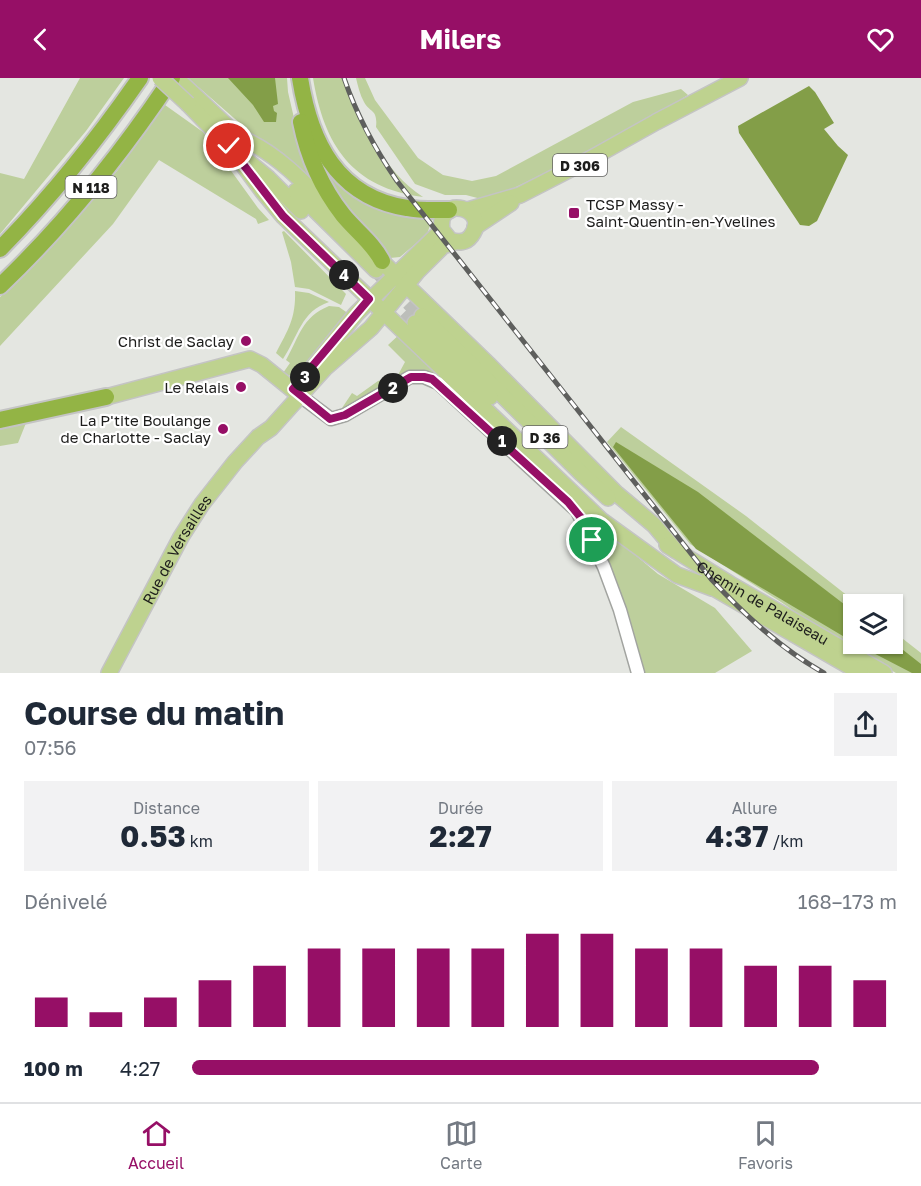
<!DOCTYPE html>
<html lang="fr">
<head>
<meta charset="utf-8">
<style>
	:root { --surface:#fff; --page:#f2f2f3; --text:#1f2937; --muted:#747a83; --line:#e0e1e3; --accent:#960f66 }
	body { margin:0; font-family:"Golos Text",sans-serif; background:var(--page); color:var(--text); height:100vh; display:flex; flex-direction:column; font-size:22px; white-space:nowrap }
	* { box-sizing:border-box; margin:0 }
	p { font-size:20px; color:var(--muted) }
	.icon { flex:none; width:33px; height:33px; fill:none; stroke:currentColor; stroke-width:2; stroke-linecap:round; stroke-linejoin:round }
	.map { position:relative; height:595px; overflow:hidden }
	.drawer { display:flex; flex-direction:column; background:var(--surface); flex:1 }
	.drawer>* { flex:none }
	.tools { position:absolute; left:843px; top:516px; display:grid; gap:12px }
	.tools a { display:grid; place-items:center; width:60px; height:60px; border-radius:0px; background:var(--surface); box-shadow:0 2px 4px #0004; font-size:30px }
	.pin { position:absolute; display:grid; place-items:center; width:51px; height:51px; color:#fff; margin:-26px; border:3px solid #fff; border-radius:50%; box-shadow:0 2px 6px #0007 }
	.km { position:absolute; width:30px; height:30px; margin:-15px; border-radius:50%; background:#222; color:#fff; font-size:16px; line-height:30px; text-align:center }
	.round { display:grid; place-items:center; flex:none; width:63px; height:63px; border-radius:0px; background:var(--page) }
	.summary { display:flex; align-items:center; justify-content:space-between; height:102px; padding:0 24px }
	h1 { font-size:33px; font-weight:700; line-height:45px }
	.stats { display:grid; grid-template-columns:repeat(3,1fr); gap:9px; height:102px; padding:6px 24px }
	.stats div { display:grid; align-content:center; border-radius:0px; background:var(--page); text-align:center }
	.stats b { font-size:30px; font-weight:700 }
	.stats small { font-size:16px; font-weight:400 }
	.stats p { font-size:16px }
	.chart { height:168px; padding:12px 24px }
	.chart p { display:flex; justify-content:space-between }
	.chart svg { width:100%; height:108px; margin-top:6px; stroke:var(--accent); stroke-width:6 }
	ul { padding:0 24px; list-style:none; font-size:20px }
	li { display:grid; grid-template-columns:96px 72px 1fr; align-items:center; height:45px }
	li i { height:15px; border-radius:8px; background:var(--accent) }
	header { display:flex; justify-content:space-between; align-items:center; height:78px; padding:0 24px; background:var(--accent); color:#fff; font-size:27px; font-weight:700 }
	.dock { display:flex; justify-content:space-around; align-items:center; height:84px; border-top:2px solid var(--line); background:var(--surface); font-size:16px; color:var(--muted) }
	.dock a { display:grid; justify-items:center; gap:3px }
	.dock .on { color:var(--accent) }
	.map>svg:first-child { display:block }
</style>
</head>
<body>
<header><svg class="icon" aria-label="back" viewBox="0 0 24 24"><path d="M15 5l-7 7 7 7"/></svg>Milers<svg class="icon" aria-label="heart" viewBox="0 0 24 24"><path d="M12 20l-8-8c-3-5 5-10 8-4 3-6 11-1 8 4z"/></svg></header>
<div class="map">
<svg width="921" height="595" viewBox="0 0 921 595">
	<rect width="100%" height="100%" fill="#e4e6e1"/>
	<g fill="#bdcf9c">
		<polygon points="80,0 124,0 86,53 0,156 0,95 24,101"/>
		<polygon points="188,0 287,0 288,14 302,75 322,117"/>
		<path d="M 313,0 L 346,0 C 362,44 383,93 423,119 C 352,110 324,67 313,0 Z"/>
		<path d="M 356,0 L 365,0 L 375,22 L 418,80 L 443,97 L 472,103 L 496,98 L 633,24 L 681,11 L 688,17 L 628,54 L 502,116 L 485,122 L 466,117 L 445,117 L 415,106 L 376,49 C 378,31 370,35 364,24 C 360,17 358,8 356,0 Z"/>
		<polygon points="165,27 203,54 258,130 269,142 258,146 256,141 159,82 113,146 0,268 0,219 29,192 117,93"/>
		<path d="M 312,66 L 355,113 L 434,136 L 427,156 L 400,179 L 390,180 C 352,153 329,108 312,66 Z"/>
		<polygon points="284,153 346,216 341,227 309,211 295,209 291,184 282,154"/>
		<path d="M 295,213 L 309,215 L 329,224 C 301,233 298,259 283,281 L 276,275 C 288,252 296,240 295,213 Z"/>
		<path d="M 329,228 L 339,229 L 349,236 L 302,293 L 293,299 L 283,295 L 290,285 L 286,282 C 299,259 302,239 329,228 Z"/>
		<polygon points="401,255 475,334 436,298 427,295 340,333 352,315 357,318 378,303 398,297 405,284 388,267"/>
		<polygon points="26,345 18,365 0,368 0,351"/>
		<polygon points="621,349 746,438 858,526 854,526 854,566 892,566 893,553 921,575 921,595 896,595 823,553 781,524 690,466 607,364"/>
		<polygon points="585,435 658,496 715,530 752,573 715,595 642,595"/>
	</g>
	<g fill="#839e48">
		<polygon points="228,0 275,0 278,26 273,28 274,33 277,35 276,44 264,44 253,27"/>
		<polygon points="809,8 815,14 834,45 824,51 838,68 848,77 817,143 809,148 800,147 739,55 738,48"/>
		<polygon points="616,364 698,414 853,533 853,564 696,471 613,369"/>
		<polygon points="893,564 921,586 921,595 912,595 856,566 892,566"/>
	</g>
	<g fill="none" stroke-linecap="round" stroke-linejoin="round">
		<g stroke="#bcbeba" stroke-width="15" stroke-dasharray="15 8" stroke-linecap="butt">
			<polyline points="376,192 422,238"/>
			<polyline points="388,218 415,245"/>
		</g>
		<g stroke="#a2a4a0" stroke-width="15">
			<polyline id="minor" points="299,317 331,341 345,337 410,299 424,299 438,305 577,433 604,489 620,532 638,595"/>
		</g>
		<g stroke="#c4c4c4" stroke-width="18">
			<g id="major">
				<polyline points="176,0 246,66"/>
				<polyline points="188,26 229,68 268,100 301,133"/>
				<path d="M 240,60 C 279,75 311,112 339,141"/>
				<polyline points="229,68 263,114 283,138 601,442 677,497 712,510"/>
				<polyline points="296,113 376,192"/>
				<polyline points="468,132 520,117 590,81 656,44 740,0"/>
				<polyline points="475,149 511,125"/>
				<polyline points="373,175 489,287 617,416 654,447 675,472"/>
				<polyline points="422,238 582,396 608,420"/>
				<polyline points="415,245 490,319"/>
				<path d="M 306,298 L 356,236 L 442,152 C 436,115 492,130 471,158 C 466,165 458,165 450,162 L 442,152"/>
				<polyline points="106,319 250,281 262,287 299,317"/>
				<path id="s1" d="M 667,467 L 730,506 L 884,595"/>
				<polyline points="705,505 861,595"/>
				<path id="s2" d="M 109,595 L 181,459 L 202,426 L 235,384 L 258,359 L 271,350 L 325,290 L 371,250 L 417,194 L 443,168 L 455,164"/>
			</g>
		</g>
		<g stroke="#c4c4c4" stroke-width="20">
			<g id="highway">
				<path d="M 300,0 C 310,64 337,119 407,130 C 421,133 436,132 449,132"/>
				<path d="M 301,44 C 308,79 321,109 343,137 C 356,153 373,165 382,183"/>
				<path d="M 0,171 C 53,117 97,62 140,0"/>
				<path d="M 0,208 C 65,146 122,75 172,0"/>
				<polyline points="0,342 106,319"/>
			</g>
		</g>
		<use href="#minor" stroke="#fff" stroke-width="12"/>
		<use href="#major" stroke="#bed28f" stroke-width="15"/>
		<use href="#highway" stroke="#93b445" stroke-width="16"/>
		<g stroke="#5e5f5d" stroke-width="5">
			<path id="rail" d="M 344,0 C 357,38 375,71 397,103 L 711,501 C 745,537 781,571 824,595"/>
		</g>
		<use href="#rail" stroke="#fff" stroke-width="3" stroke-dasharray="9" stroke-linecap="butt"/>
		<g stroke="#c4c4c4" stroke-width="18" stroke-linecap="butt">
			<polyline id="major-bridge" points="160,0 188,26"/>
		</g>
		<use href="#major-bridge" stroke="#bed28f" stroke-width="15"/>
	</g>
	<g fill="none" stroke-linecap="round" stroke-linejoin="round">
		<g stroke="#fff" stroke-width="12">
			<polyline id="route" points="229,68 283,138 369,221 293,311 330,341 345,337 411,299 424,299 432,301 568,424 582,441 592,462"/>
		</g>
		<use href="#route" stroke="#960f66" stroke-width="8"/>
	</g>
	<g fill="#960f66" stroke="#fff" stroke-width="2">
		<rect x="568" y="129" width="12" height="12" rx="3"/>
		<circle cx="246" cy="263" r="6"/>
		<circle cx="241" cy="309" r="6"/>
		<circle cx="223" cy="351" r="6"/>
	</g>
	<g text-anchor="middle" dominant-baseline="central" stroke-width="4.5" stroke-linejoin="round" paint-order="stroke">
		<g fill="#fff" stroke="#616160" stroke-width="1.5">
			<rect x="553" y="76" width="54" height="22" rx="4.5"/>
			<rect x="65.5" y="98" width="51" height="22" rx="4.5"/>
			<rect x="522.5" y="348" width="45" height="22" rx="4.5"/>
		</g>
		<g font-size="14" font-weight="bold" fill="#1d1d1c">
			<text x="580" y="87">D 306</text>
			<text x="91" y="109">N 118</text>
			<text x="545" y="359">D 36</text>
		</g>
		<g font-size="15" fill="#1d1d1c" stroke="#fff" text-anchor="end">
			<text x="586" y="126" text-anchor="start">TCSP Massy -<tspan x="586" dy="17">Saint-Quentin-en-Yvelines</tspan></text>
			<text x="234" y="263">Christ de Saclay</text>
			<text x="229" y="309">Le Relais</text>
			<text x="211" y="342">La P'tite Boulange<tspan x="211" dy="17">de Charlotte - Saclay</tspan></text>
		</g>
		<g font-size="15" fill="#1d1d1c" stroke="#fff">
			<text stroke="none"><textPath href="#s2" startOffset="141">Rue de Versailles</textPath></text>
			<text stroke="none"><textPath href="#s1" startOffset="112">Chemin de Palaiseau</textPath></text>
		</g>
	</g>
</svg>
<div class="tools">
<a><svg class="icon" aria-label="layers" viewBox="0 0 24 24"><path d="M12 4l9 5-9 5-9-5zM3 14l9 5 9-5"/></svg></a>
</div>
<div class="pin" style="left:592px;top:462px;background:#1e9e55"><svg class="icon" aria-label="arrive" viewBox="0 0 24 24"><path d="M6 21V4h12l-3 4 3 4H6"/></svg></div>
<div class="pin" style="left:229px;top:68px;background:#d93025"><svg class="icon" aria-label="check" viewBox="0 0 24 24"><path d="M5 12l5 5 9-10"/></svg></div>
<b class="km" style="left:502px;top:363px">1</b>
<b class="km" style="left:393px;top:310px">2</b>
<b class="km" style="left:305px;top:299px">3</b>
<b class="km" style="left:344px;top:197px">4</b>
</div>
<section class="drawer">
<div class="summary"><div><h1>Course du matin</h1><p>07:56</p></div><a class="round"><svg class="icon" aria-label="share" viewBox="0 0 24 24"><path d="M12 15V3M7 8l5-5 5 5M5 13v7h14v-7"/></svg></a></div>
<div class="stats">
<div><p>Distance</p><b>0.53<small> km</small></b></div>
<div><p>Durée</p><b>2:27</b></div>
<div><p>Allure</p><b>4:37<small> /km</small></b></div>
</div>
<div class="chart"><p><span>Dénivelé</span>168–173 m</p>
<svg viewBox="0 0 160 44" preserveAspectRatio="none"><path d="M5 44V32M15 44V38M25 44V32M35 44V25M45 44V19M55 44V12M65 44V12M75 44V12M85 44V12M95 44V6M105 44V6M115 44V12M125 44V12M135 44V19M145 44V19M155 44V25"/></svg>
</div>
<ul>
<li><b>100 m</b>4:27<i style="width:89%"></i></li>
</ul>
</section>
<nav class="dock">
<a class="on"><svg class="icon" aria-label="home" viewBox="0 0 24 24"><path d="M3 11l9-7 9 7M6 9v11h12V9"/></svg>Accueil</a>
<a><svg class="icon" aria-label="map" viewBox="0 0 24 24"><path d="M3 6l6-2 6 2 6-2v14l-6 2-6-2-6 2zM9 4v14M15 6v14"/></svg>Carte</a>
<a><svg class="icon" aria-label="saved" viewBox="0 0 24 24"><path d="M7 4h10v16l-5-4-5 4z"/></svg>Favoris</a>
</nav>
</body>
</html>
